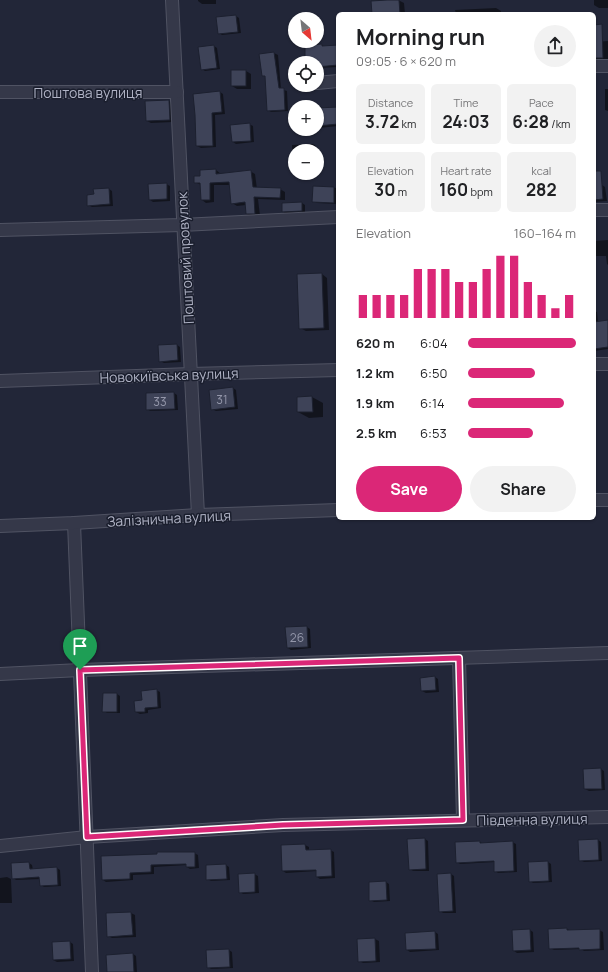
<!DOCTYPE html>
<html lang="en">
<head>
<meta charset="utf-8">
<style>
	:root { --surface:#fff; --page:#f2f2f2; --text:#202124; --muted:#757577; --accent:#db2777 }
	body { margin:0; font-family:Manrope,sans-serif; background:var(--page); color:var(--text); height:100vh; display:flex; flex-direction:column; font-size:15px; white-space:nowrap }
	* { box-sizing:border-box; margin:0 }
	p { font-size:13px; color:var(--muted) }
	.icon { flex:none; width:22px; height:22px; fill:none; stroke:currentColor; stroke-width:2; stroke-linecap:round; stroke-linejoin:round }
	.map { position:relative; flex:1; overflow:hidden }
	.drawer { position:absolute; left:336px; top:12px; width:260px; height:508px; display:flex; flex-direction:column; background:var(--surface); border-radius:6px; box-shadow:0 1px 3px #0004 }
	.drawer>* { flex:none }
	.needle { width:26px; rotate:152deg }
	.controls { position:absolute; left:288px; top:12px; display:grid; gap:8px }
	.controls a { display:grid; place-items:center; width:36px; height:36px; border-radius:50%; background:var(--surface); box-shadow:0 1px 3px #0004; font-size:20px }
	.pin { position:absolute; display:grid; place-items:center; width:34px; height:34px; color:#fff; margin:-41px -17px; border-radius:50% 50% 50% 0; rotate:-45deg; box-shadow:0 0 4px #0007 }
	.pin .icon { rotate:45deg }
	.round { display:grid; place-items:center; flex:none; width:42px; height:42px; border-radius:21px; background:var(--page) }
	.headline { display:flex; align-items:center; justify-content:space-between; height:68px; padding:0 20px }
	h1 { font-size:22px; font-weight:700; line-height:30px }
	.stats { display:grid; grid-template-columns:repeat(3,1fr); gap:6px; height:68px; padding:4px 20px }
	.stats div { display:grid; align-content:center; border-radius:6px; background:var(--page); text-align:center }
	.stats b { font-size:17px; font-weight:700 }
	.stats small { font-size:11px; font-weight:400 }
	.stats p { font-size:11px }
	.chart { height:112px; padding:8px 20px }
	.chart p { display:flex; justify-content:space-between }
	.chart svg { width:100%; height:72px; margin-top:4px; stroke:var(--accent); stroke-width:6 }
	.button { display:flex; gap:8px; margin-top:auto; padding:8px 20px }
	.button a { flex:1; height:46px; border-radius:24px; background:var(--accent); color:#fff; font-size:16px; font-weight:700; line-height:46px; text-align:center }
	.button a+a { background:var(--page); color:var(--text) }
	ul { padding:0 20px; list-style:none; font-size:13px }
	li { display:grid; grid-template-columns:64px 48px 1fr; align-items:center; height:30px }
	li i { height:10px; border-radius:5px; background:var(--accent) }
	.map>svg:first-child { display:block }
</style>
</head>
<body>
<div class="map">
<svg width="608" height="972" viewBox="0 0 608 972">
	<rect width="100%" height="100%" fill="#222638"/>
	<g fill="#0007">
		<polygon points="198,0 216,0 216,4 202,4 198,1"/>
		<polygon points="398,0 404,3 405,14 373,14"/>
		<polygon points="594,0 608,0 608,8 599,8 594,5"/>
		<polygon points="496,8 501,11 501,14 456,14 455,10"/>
		<polygon points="236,16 239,18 241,33 222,35 219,33"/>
		<polygon points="608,41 608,60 594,60 594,42"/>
		<polygon points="322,45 325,47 338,46 338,67 317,68 317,63 306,63 306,46"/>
		<polygon points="214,46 217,48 220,69 205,71 202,69"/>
		<polygon points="274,53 278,55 281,89 287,91 288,111 271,112 268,110 266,77 263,75 261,55"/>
		<polygon points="246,71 251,74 251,89 237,89 232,86"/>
		<polygon points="605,89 608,89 608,111 605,110"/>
		<polygon points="220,92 223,94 225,114 215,115 216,147 201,148 197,146"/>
		<polygon points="169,101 172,103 173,122 151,123 147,121"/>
		<polygon points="338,107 338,130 338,126 319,128 317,126 317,109 338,108"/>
		<polygon points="249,124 253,126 254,142 236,144 233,142"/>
		<polygon points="313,144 316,146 316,151 295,151 295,172 293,171 292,145"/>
		<polygon points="216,170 221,174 250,171 255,174 257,189 280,189 285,192 285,200 258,199 260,216 251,216 247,214 246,205 237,206 232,203 230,185 214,185 214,202 206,203 202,200 201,185 195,182 201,176 201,171"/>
		<polygon points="166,184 170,186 170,201 153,202 150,200"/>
		<polygon points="602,185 605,187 607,201 594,202 594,186"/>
		<polygon points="314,187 338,188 338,204 317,203 313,201"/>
		<polygon points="109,189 112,191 113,206 92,207 88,205 95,195 94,190"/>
		<polygon points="302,203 305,205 305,213 287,214 283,212"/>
		<polygon points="608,240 608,265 607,264 606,256 594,256 594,241"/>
		<polygon points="322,274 327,278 329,330 306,331 300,328"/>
		<polygon points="594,311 597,312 598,322 608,321 608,349 594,351"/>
		<polygon points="177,345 180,347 181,362 164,363 160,361"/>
		<polygon points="233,388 236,390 238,409 216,411 212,409"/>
		<polygon points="174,393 177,395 178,410 150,411 147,409"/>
		<polygon points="312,397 323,403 323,417 309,418 298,412"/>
		<polygon points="307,627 310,629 311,648 291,650 288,648"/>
		<polygon points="435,677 438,679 439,692 426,693 422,691"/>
		<polygon points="156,690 160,692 161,708 148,710 148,713 140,714 136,712 143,701"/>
		<polygon points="117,694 120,696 120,713 107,713 104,711"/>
		<polygon points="601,769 604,771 605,790 589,791 585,789"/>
		<polygon points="425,839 428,841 429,871 413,871 410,869"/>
		<polygon points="598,840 601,842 602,861 584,862 580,860"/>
		<polygon points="480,842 483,844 512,842 516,844 517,872 498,873 495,871 495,862 460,864 457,862"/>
		<polygon points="305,845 309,847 309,851 330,850 334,852 335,878 320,879 317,877 317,871 286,873 283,871 282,846"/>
		<polygon points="194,853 198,855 199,868 190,869 187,867 187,865 154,867 154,874 133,875 133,880 106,882 103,880 102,857"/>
		<polygon points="548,862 551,864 552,882 533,883 530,881"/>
		<polygon points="29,863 32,865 33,870 57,868 60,870 61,886 44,887 41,885 41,879 16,880 13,878"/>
		<polygon points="226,865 229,867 230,880 211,881 207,879"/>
		<polygon points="254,874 258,876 259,893 243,894 240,892"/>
		<polygon points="451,874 454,876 456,913 443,913 440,911"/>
		<polygon points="7,877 11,879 12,903 0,903 0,878"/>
		<polygon points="386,882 389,884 390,901 374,902 370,900"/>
		<polygon points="131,913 135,915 136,937 112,938 108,936 107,914"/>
		<polygon points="567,929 571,931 599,930 603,932 604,950 584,951 581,949 554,950 550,948"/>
		<polygon points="530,930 533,932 534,952 517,953 514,951"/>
		<polygon points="435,932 438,934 439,950 410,952 407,950"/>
		<polygon points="375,939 379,941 380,962 363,963 359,961 358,940"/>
		<polygon points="70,942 73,944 74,961 57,962 53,960"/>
		<polygon points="229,950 232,952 233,968 211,969 208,967"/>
		<polygon points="133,954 136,956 137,972 108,972"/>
	</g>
	<g fill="#3e4358" stroke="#1c202f">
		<polygon points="387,0 399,0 400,14 372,14 371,1"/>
		<polygon points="236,15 238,32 218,34 216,17"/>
		<polygon points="602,24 603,58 594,58 594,25"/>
		<polygon points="322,44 322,46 338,45 338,65 317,67 317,63 305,63 305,45"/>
		<polygon points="214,45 217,68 201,70 198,47"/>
		<polygon points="274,52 279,88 284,88 285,110 267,111 265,76 262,76 259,54"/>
		<rect x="231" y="70" width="15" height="16"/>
		<polygon points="220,91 222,112 212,113 213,146 196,146 195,115 193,94"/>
		<polygon points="169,100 170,120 146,121 145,101"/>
		<polygon points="338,107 338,124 317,126 317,108"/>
		<polygon points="250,123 251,141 232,142 230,125"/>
		<polygon points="216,169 216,174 251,170 253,187 281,188 280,198 254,197 255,214 246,214 245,202 231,204 229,182 210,183 210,200 201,200 200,183 194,183 194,176 200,176 200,170"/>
		<polygon points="594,171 601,171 603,199 594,200"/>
		<polygon points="167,183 167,199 149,200 148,184"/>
		<polygon points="313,186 334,187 334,203 312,202"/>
		<polygon points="109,188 110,204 87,206 87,195 94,194 93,189"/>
		<polygon points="302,202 302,211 282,212 282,203"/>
		<polygon points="322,273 324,328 299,329 297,274"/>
		<polygon points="608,320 608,347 594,349 594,322"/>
		<polygon points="177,344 178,360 159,362 158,345"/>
		<polygon points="233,387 235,407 211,410 209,390"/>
		<polygon points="174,392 175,409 146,410 146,393"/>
		<polygon points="312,396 313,412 297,412 297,397"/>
		<polygon points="307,626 308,647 287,648 285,627"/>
		<polygon points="435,676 436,690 421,691 420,678"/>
		<polygon points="157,689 158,707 145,708 145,712 135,712 134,701 142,700 141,691"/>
		<polygon points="103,693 117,693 117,712 102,712"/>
		<polygon points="601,768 602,789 584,789 583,769"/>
		<polygon points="425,838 426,869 409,870 407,839"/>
		<polygon points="598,839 599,860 579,861 578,840"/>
		<polygon points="480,841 480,843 513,841 514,871 494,872 494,861 456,863 455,842"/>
		<polygon points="305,844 306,850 331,849 332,876 316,877 316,870 282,871 281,845"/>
		<polygon points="157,852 195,852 195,867 186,867 186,864 151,865 151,872 130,873 130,879 102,880 101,856 157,854"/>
		<polygon points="548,861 549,881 529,882 528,862"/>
		<polygon points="29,862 30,869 57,867 58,885 40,886 39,877 12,879 11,863"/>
		<polygon points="226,864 227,879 206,880 206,865"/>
		<polygon points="255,873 255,892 239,893 238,874"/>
		<polygon points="451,873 453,911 439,912 437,874"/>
		<polygon points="386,881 387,900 369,901 369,882"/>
		<polygon points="131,912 133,935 107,937 106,913"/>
		<polygon points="567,928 567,930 600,929 600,949 579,950 579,948 549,949 548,929"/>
		<polygon points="530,929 531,950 513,951 512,930"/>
		<polygon points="435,931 436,949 406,950 405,933"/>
		<polygon points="375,938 376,961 358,962 357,939"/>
		<polygon points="70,941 71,959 53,960 52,942"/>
		<polygon points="229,949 230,967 207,968 206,950"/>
		<polygon points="133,953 134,972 107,972 106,955"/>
	</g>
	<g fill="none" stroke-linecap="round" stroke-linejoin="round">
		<g stroke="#505363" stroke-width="14">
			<g id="minor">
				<polyline points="172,0 198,515"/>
				<polyline points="594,66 608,66"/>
				<polyline points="317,83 338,81"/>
				<polyline points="0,92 177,92"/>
				<polyline points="594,210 608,210"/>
				<polyline points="0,230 182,225 338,217"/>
				<polyline points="594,364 608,364"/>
				<polyline points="0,381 191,374 338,370"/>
				<polyline points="594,500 608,500"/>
				<polyline points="74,523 92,972"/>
				<polyline points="0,526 74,523 198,515 338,510"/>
				<polyline points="459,658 463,820"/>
				<polyline points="0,674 80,670 608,653"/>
				<polyline points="0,846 87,837 283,825 608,817"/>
			</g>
		</g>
		<use href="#minor" stroke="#353849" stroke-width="12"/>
	</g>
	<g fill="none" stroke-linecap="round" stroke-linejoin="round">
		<g stroke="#fff" stroke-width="8">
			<polygon id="route" points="459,658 463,820 283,825 87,837 80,670"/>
		</g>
		<use href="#route" stroke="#db2777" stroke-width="5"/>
	</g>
	<g text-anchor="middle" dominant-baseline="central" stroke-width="3" stroke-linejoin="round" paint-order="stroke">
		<g font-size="12" fill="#9497aa">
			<text x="222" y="399">31</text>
			<text x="160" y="401">33</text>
			<text x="297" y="637">26</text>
		</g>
		<g font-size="14" fill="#b0b3c5" stroke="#1a1e2d">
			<text x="88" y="92">Поштова вулиця</text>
			<text transform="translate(185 258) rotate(-93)">Поштовий провулок</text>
			<text transform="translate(169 375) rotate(-2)">Новокиївська вулиця</text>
			<text transform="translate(169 518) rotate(-3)">Залізнична вулиця</text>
			<text transform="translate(532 819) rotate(-1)">Південна вулиця</text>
		</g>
	</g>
</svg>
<div class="controls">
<a><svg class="needle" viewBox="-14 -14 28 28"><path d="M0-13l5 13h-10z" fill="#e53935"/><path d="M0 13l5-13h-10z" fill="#757577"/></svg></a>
<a><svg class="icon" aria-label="locate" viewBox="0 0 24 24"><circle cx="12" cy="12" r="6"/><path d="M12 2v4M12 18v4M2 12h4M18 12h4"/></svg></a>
<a>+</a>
<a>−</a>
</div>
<div class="pin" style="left:80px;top:670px;background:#1e9e55"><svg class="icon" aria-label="arrive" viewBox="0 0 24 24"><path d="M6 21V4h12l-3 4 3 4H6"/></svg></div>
<section class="drawer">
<div class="headline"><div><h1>Morning run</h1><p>09:05 · 6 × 620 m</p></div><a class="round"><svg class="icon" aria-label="share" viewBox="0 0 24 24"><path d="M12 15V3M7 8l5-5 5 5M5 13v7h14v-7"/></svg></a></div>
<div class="stats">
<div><p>Distance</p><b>3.72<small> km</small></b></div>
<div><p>Time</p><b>24:03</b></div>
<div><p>Pace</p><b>6:28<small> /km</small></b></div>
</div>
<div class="stats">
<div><p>Elevation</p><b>30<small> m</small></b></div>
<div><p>Heart rate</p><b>160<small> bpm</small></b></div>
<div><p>kcal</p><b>282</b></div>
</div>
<div class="chart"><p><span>Elevation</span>160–164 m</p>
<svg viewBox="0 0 160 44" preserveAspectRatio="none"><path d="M5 44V30M15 44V30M25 44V30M35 44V30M45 44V14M55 44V14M65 44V14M75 44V22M85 44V22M95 44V14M105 44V6M115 44V6M125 44V22M135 44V30M145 44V38M155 44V30"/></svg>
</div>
<ul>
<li><b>620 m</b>6:04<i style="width:100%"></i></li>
<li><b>1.2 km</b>6:50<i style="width:62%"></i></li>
<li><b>1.9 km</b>6:14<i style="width:89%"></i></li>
<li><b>2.5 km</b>6:53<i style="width:60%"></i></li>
</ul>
<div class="button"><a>Save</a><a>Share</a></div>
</section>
</div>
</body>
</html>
